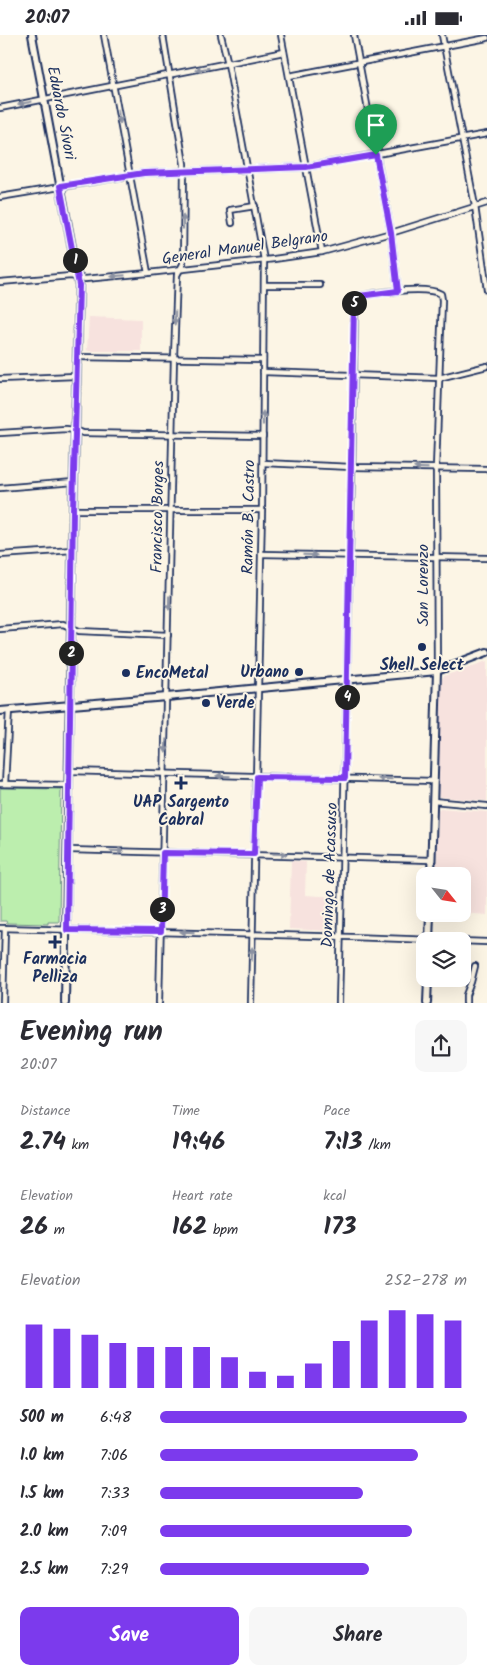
<!DOCTYPE html>
<html lang="en">
<head>
<meta charset="utf-8">
<style>
	:root { --surface:#fff; --page:#f7f7f7; --text:#2b2b33; --muted:#7c7c81; --accent:#7c3aed }
	body { margin:0; font-family:Kalam,sans-serif; background:var(--page); color:var(--text); height:100vh; display:flex; flex-direction:column; font-size:19px; white-space:nowrap }
	* { box-sizing:border-box; margin:0 }
	p { font-size:16px; color:var(--muted) }
	.icon { flex:none; width:28px; height:28px; fill:none; stroke:currentColor; stroke-width:2; stroke-linecap:round; stroke-linejoin:round }
	.map { position:relative; height:968px; overflow:hidden }
	.panel { display:flex; flex-direction:column; background:var(--surface); flex:1 }
	.panel>* { flex:none }
	.needle { width:32px; rotate:120deg }
	.buttons { position:absolute; left:416px; top:832px; display:grid; gap:10px }
	.buttons a { display:grid; place-items:center; width:55px; height:55px; border-radius:10px; background:var(--surface); box-shadow:0 5px 20px #0002; font-size:25px }
	.pin { position:absolute; display:grid; place-items:center; width:42px; height:42px; color:#fff; margin:-51px -21px; border-radius:50% 50% 50% 0; rotate:-45deg; box-shadow:0 0 5px #0007 }
	.pin .icon { rotate:45deg }
	.km { position:absolute; width:25px; height:25px; margin:-12px; border-radius:50%; background:#222; color:#fff; font-size:14px; line-height:25px; text-align:center }
	.round { display:grid; place-items:center; flex:none; width:52px; height:52px; border-radius:10px; background:var(--page) }
	.overview { display:flex; align-items:center; justify-content:space-between; height:85px; padding:0 20px }
	h1 { font-size:28px; font-weight:700; line-height:38px }
	.stats { display:grid; grid-template-columns:repeat(3,1fr); gap:8px; height:85px; padding:5px 20px }
	.stats div { display:grid; align-content:center }
	.stats b { font-size:25px; font-weight:700 }
	.stats small { font-size:14px; font-weight:400 }
	.stats p { font-size:14px }
	.chart { height:140px; padding:10px 20px }
	.chart p { display:flex; justify-content:space-between }
	.chart svg { width:100%; height:90px; margin-top:5px; stroke:var(--accent); stroke-width:6 }
	.button { display:flex; gap:10px; margin-top:auto; padding:10px 20px }
	.button a { flex:1; height:58px; border-radius:10px; background:var(--accent); color:#fff; font-size:20px; font-weight:700; line-height:58px; text-align:center }
	.button a+a { background:var(--page); color:var(--text) }
	ul { padding:0 20px; list-style:none; font-size:16px }
	li { display:grid; grid-template-columns:80px 60px 1fr; align-items:center; height:38px }
	li i { height:12px; border-radius:6px; background:var(--accent) }
	.status { display:flex; justify-content:space-between; align-items:center; height:35px; padding:0 25px; background:var(--surface); direction:ltr }
	.status svg { height:14px; fill:currentColor }
	.map>svg:first-child { display:block }
</style>
</head>
<body>
<div class="status"><b>20:07</b><svg viewBox="0 0 49 12"><path d="M0 12V9h3v3zM5 12V6h3v6zM10 12V3h3v9zM15 12V0h3v12zM26 1h20v11H26zM47 4h2v5h-2z"/></svg></div>
<div class="map">
<svg width="487" height="968" viewBox="0 0 487 968">
	<rect width="100%" height="100%" fill="#fcf5e5"/>
	<filter id="ink" filterUnits="userSpaceOnUse"><feTurbulence type="fractalNoise" baseFrequency=".02" numOctaves="2"/><feDisplacementMap in="SourceGraphic" scale="10" xChannelSelector="R" yChannelSelector="G"/><feConvolveMatrix kernelMatrix="1 2 1 2 8 2 1 2 1" color-interpolation-filters="sRGB"/></filter>
	<g filter="url(#ink)">
		<g fill="#f7e2de">
			<polygon points="89,282 141,284 141,316 89,316 87,315"/>
			<polygon points="487,626 487,766 440,762 438,760 441,645 444,641"/>
			<polygon points="440,773 487,777 487,880 463,878 462,841 436,841 438,775"/>
			<polygon points="291,826 306,827 305,860 336,862 336,893 333,896 289,894"/>
		</g>
		<polygon fill="#bceeae" stroke="#6c8e86" points="0,753 61,754 59,887 48,887 48,889 7,888 6,886 0,886"/>
		<g fill="none" stroke-linecap="round" stroke-linejoin="round">
			<g stroke="#1b2f5e" stroke-width="8">
				<g id="street">
					<polyline points="104,0 148,238"/>
					<polyline points="221,0 228,29 264,225 262,475 251,968"/>
					<polyline points="281,0 322,217"/>
					<polyline points="354,0 391,198 398,256"/>
					<polyline points="442,0 475,171 487,255"/>
					<polyline points="289,41 487,3"/>
					<polyline points="0,73 284,17"/>
					<polyline points="0,162 144,138 306,132 487,99"/>
					<polyline points="232,188 230,175 255,171"/>
					<polyline points="0,247 71,241 85,244 148,238 274,224 322,217 391,198 487,168"/>
					<polyline points="265,250 320,250"/>
					<polyline points="76,322 263,325"/>
					<polyline points="263,337 439,343 487,331"/>
					<polyline points="0,344 76,341"/>
					<polyline points="0,398 66,394 75,395 83,398 263,401"/>
					<polyline points="263,428 352,432 487,434"/>
					<polyline points="0,453 74,447"/>
					<polyline points="73,475 262,475"/>
					<polyline points="261,519 487,523"/>
					<polyline points="0,520 73,515"/>
					<polyline points="0,594 63,589 79,596 168,600"/>
					<polyline points="69,736 434,746"/>
					<polyline points="0,749 69,750"/>
					<polyline points="5,749 9,675"/>
					<polyline points="433,766 487,771"/>
					<polyline points="69,815 431,825"/>
					<polyline points="0,893 351,902 487,907"/>
					<polyline points="3,968 5,893"/>
					<polyline points="159,968 174,322 177,240 183,229 184,129 163,0"/>
					<path d="M 339,968 L 352,432 L 355,267 L 356,263 L 359,261 C 378,258 425,250 441,259 L 442,265 L 436,433 L 437,636"/>
					<polyline points="466,968 466,960 471,947 475,931"/>
				</g>
			</g>
			<g stroke="#1b2f5e" stroke-width="10">
				<g id="secondary">
					<polyline points="32,0 79,250 73,475 65,968"/>
					<polyline points="0,676 167,662 437,636 487,617"/>
					<polyline points="431,841 437,636"/>
					<polyline points="429,906 430,879"/>
					<polyline points="427,968 428,944"/>
				</g>
			</g>
			<use href="#street" stroke="#fcf5e5" stroke-width="4.5"/>
			<use href="#secondary" stroke="#fcf5e5" stroke-width="6"/>
		</g>
		<defs><path id="oneway-solid" d="M-6-.8H1V-3.2L6.5 0L1 3.2V.8H-6Z" transform="scale(1.25)"/></defs>
		<g fill="#8c92a2">
			<use href="#oneway-solid" transform="translate(202 34) rotate(170)"/>
			<use href="#oneway-solid" transform="translate(25 68) rotate(169)"/>
			<use href="#oneway-solid" transform="translate(119 82) rotate(80)"/>
			<use href="#oneway-solid" transform="translate(183 187) rotate(-90)"/>
			<use href="#oneway-solid" transform="translate(118 241) rotate(175)"/>
			<use href="#oneway-solid" transform="translate(175 283) rotate(92)"/>
			<use href="#oneway-solid" transform="translate(263 383) rotate(-90)"/>
			<use href="#oneway-solid" transform="translate(421 433) rotate(-179)"/>
			<use href="#oneway-solid" transform="translate(310 520) rotate(1)"/>
			<use href="#oneway-solid" transform="translate(169 568) rotate(91)"/>
			<use href="#oneway-solid" transform="translate(166 711) rotate(92)"/>
			<use href="#oneway-solid" transform="translate(223 741) rotate(-178)"/>
			<use href="#oneway-solid" transform="translate(385 744) rotate(-178)"/>
			<use href="#oneway-solid" transform="translate(117 816) rotate(2)"/>
			<use href="#oneway-solid" transform="translate(280 819) rotate(2)"/>
			<use href="#oneway-solid" transform="translate(187 897) rotate(-179)"/>
			<use href="#oneway-solid" transform="translate(252 919) rotate(-89)"/>
		</g>
	</g>
	<g fill="none" stroke-linecap="round" stroke-linejoin="round" filter="url(#ink)">
		<g stroke="#fff" stroke-width="10">
			<polygon id="route" points="376,120 391,198 398,256 359,261 356,263 354,267 345,743 257,742 254,819 163,818 161,896 67,895 73,475 79,250 60,151 144,138 306,132"/>
		</g>
		<use href="#route" stroke="#7c3aed" stroke-width="6"/>
	</g>
	<g fill="#1b2f5e" stroke="#fcf5e5" stroke-width="2">
		<circle cx="422" cy="612" r="5"/>
		<circle cx="299" cy="637" r="5"/>
		<circle cx="126" cy="638" r="5"/>
		<circle cx="206" cy="668" r="5"/>
		<path d="M178.5 740.5h5v5h5v5h-5v5h-5v-5h-5v-5h5z"/>
		<path d="M52.5 899.5h5v5h5v5h-5v5h-5v-5h-5v-5h5z"/>
	</g>
	<g text-anchor="middle" dominant-baseline="central" stroke-width="4" stroke-linejoin="round" paint-order="stroke">
		<g font-size="16" fill="#1b2f5e" stroke="#fcf5e5">
			<text transform="translate(61 78) rotate(79)">Eduardo Sívori</text>
			<text transform="translate(245 213) rotate(-8)">General Manuel Belgrano</text>
			<text transform="translate(158 482) rotate(-89)">Francisco Borges</text>
			<text transform="translate(249 482) rotate(-89)">Ramón B. Castro</text>
			<text transform="translate(423 550) rotate(-90)">San Lorenzo</text>
			<text transform="translate(330 840) rotate(-88)">Domingo de Acassuso</text>
		</g>
		<g font-size="16" font-weight="bold" fill="#1b2f5e" stroke="#fcf5e5">
			<text x="422" y="630">Shell Select</text>
			<text x="289" y="637" text-anchor="end">Urbano</text>
			<text x="136" y="638" text-anchor="start">EncoMetal</text>
			<text x="216" y="668" text-anchor="start">Verde</text>
			<text x="181" y="767">UAP Sargento<tspan x="181" dy="18">Cabral</tspan></text>
			<text x="55" y="924">Farmacia<tspan x="55" dy="18">Pelliza</tspan></text>
		</g>
	</g>
</svg>
<div class="buttons">
<a><svg class="needle" viewBox="-14 -14 28 28"><path d="M0-13l5 13h-10z" fill="#e53935"/><path d="M0 13l5-13h-10z" fill="#7c7c81"/></svg></a>
<a><svg class="icon" aria-label="layers" viewBox="0 0 24 24"><path d="M12 4l9 5-9 5-9-5zM3 14l9 5 9-5"/></svg></a>
</div>
<div class="pin" style="left:376px;top:120px;background:#1e9e55"><svg class="icon" aria-label="arrive" viewBox="0 0 24 24"><path d="M6 21V4h12l-3 4 3 4H6"/></svg></div>
<b class="km" style="left:75px;top:225px">1</b>
<b class="km" style="left:71px;top:618px">2</b>
<b class="km" style="left:162px;top:874px">3</b>
<b class="km" style="left:347px;top:662px">4</b>
<b class="km" style="left:354px;top:268px">5</b>
</div>
<section class="panel">
<div class="overview"><div><h1>Evening run</h1><p>20:07</p></div><a class="round"><svg class="icon" aria-label="share" viewBox="0 0 24 24"><path d="M12 15V3M7 8l5-5 5 5M5 13v7h14v-7"/></svg></a></div>
<div class="stats">
<div><p>Distance</p><b>2.74<small> km</small></b></div>
<div><p>Time</p><b>19:46</b></div>
<div><p>Pace</p><b>7:13<small> /km</small></b></div>
</div>
<div class="stats">
<div><p>Elevation</p><b>26<small> m</small></b></div>
<div><p>Heart rate</p><b>162<small> bpm</small></b></div>
<div><p>kcal</p><b>173</b></div>
</div>
<div class="chart"><p><span>Elevation</span>252–278 m</p>
<svg viewBox="0 0 160 44" preserveAspectRatio="none"><path d="M5 44V13M15 44V15M25 44V18M35 44V22M45 44V24M55 44V24M65 44V24M75 44V29M85 44V36M95 44V38M105 44V32M115 44V21M125 44V11M135 44V6M145 44V8M155 44V11"/></svg>
</div>
<ul>
<li><b>500 m</b>6:48<i style="width:100%"></i></li>
<li><b>1.0 km</b>7:06<i style="width:84%"></i></li>
<li><b>1.5 km</b>7:33<i style="width:66%"></i></li>
<li><b>2.0 km</b>7:09<i style="width:82%"></i></li>
<li><b>2.5 km</b>7:29<i style="width:68%"></i></li>
</ul>
<div class="button"><a>Save</a><a>Share</a></div>
</section>
</body>
</html>
